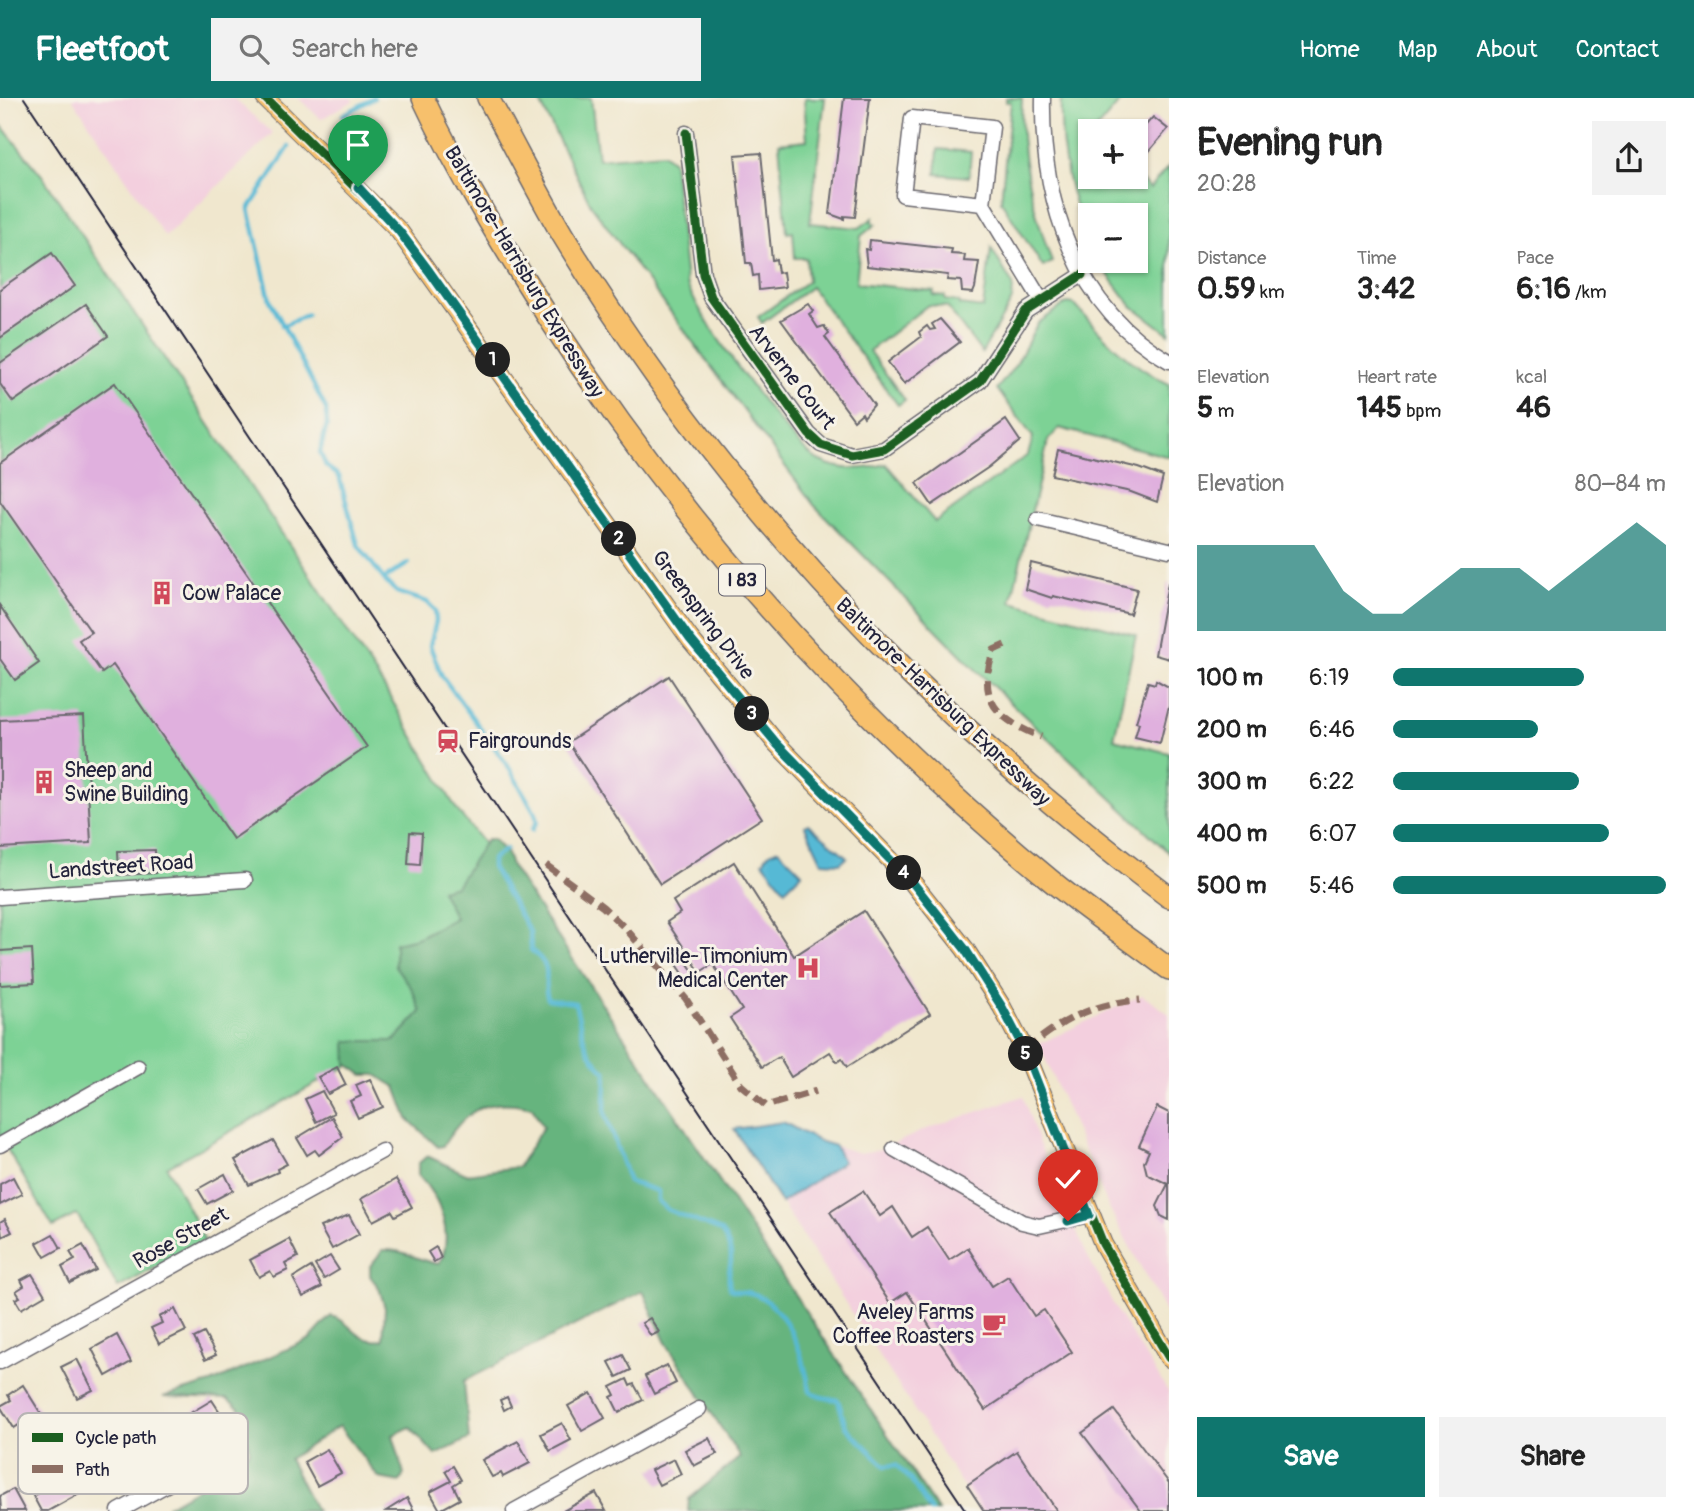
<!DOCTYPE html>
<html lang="en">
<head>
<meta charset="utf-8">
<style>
	:root { --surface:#fff; --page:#f2f2f2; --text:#222; --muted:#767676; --accent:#0f766e }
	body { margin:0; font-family:Pangolin,sans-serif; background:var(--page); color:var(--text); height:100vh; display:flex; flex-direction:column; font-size:26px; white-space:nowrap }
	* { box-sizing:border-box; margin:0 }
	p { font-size:23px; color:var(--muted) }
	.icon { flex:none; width:38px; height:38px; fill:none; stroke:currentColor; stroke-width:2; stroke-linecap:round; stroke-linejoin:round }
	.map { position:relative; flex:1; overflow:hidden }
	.details { display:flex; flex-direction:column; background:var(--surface); width:525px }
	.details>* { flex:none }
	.tools { position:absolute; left:1078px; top:21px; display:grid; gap:14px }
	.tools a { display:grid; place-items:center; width:70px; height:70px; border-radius:0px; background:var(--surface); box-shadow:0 2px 5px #0004; font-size:35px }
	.pin { position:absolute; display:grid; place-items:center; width:60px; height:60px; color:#fff; margin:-72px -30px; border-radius:50% 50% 50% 0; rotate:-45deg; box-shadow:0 0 7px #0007 }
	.pin .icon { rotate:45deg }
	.km { position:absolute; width:35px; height:35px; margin:-18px; border-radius:50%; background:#222; color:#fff; font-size:19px; line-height:35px; text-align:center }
	.round { display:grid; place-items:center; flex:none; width:74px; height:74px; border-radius:0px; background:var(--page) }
	.overview { display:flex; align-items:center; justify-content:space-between; height:119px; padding:0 28px }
	h1 { font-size:38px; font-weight:700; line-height:52px }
	.metrics { display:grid; grid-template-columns:repeat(3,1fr); gap:10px; height:119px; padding:7px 28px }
	.metrics div { display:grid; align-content:center }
	.metrics b { font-size:30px; font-weight:700 }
	.metrics small { font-size:19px; font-weight:400 }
	.metrics p { font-size:19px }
	.chart { height:196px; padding:14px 28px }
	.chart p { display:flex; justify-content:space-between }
	.chart svg { width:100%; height:126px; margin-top:7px; fill:var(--accent); opacity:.7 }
	.action { display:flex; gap:14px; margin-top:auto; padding:14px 28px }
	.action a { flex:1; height:80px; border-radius:0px; background:var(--accent); color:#fff; font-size:28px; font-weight:700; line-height:80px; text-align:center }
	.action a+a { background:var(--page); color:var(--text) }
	ul { padding:0 28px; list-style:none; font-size:23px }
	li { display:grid; grid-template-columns:112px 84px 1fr; align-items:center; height:52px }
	li i { height:18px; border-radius:9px; background:var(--accent) }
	header { display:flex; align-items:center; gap:42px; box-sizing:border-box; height:98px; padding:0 35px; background:var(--accent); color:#fff }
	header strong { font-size:33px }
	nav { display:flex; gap:38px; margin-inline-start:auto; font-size:24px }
	.search { width:490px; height:63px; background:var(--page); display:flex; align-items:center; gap:18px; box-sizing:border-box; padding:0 24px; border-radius:0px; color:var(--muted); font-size:26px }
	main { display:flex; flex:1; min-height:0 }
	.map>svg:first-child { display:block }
</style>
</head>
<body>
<header>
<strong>Fleetfoot</strong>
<div class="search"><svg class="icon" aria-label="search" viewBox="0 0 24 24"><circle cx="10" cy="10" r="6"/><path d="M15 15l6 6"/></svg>Search here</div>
<nav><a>Home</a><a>Map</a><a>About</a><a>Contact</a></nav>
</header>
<main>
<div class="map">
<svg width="1169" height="1413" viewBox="0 0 1169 1413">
	<rect width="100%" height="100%" fill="#f7f3e8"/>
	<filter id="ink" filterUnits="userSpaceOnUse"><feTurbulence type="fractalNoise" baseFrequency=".0143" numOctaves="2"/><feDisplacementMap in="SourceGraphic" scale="14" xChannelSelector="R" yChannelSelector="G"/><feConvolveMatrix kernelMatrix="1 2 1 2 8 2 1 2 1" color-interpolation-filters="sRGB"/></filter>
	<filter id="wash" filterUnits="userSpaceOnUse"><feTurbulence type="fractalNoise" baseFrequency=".00686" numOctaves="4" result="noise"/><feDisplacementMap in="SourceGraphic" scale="28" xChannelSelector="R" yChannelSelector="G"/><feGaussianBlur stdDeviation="1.57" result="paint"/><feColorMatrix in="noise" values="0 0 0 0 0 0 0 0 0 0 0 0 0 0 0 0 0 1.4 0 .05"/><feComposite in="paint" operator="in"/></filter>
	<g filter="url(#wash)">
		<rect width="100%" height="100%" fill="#f0e7ce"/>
		<g fill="#f3cfde">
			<polygon points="72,0 233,0 273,35 165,139"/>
			<polygon points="298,0 352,0 353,3 321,21"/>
			<polygon points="1142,897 1169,916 1169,1221 1109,1110 1039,946"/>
			<polygon points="1023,998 1038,1043 1086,1155 1118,1215 1169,1295 1169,1413 979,1413 734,1031 783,1024 818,1043 860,1055 883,1051 924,1032"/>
		</g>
		<g fill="#7dd295" stroke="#507a68" stroke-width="2">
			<path d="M 538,0 L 591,0 L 598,61 L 663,55 L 673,63 L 686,184 C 696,215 790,348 818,362 C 839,373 864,372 886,366 L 935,424 L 1028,357 L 1033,339 L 997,291 L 1017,265 L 1038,225 L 1067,205 L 1074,206 C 1102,238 1130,268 1169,286 L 1169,359 L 1059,330 L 1048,343 L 1011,504 L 1136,537 L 1114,641 L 1169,655 L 1169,755 L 974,570 L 814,407 L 591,107 Z"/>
			<polygon points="804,0 825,0 810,125 859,130 873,120 872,125 876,126 861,138 856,185 934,193 933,197 945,198 945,202 959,204 959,207 983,210 991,150 1013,187 1012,202 982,255 947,209 928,207 869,253 905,302 898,307 811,189 762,225 758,219 808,183 806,160 795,160 793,134 787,135 779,45 807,42"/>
			<path d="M 1006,0 L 1022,0 C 1018,57 1033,111 1052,164 L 1043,169 L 1001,103 L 1011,4 L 1006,4 Z"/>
			<path d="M 1061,0 L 1123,0 L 1095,33 L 1090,33 L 1090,79 L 1136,78 L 1150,90 L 1169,68 L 1169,236 L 1131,207 L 1098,163 L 1136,163 L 1136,117 L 1090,117 L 1089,145 C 1069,98 1059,51 1061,0 Z"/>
			<polygon points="0,26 41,76 378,579 457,712 526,799 485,891 167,1069 205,1143 118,1190 77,1116 53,1129 0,1039"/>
			<polygon points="938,51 971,54 969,79 936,76"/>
		</g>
		<path fill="#66b47e" stroke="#446b5c" stroke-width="2" d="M 487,741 L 493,741 L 507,756 L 511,768 L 938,1413 L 688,1413 L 689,1401 L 740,1359 L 665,1243 L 643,1193 L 464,1283 L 469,1341 L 435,1357 L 410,1329 L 393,1337 L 404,1376 L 400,1384 L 379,1380 L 339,1328 L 289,1361 L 316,1413 L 170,1413 L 167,1408 L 205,1386 L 250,1353 L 239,1310 L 227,1301 L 163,1299 L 211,1285 L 310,1241 L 331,1218 C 353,1223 354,1246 383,1242 L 385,1210 L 379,1190 L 370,1178 L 370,1168 L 383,1152 C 404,1151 418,1163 439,1166 C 455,1137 440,1100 418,1077 L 418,1066 L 427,1058 L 466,1076 L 518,1069 L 543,1029 L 532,1009 C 488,999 467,1009 443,1048 L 438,1049 L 408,1021 L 396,989 L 376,977 L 363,977 L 347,966 L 346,943 L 394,943 L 421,914 L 412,891 L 395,868 L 395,845 L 417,840 L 455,820 L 441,792 L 456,788 Z"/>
		<g fill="#56b9d5" stroke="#3c6e88" stroke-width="2">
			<polygon points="808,726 847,759 840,765 822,764 805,728"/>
			<polygon points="778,751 802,775 785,792 763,764 768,756"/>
			<polygon points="783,1024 818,1043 835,1048 843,1064 781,1105 734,1031"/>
		</g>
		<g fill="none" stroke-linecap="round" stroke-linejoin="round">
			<g stroke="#56b9d5" stroke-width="4.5">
				<polyline points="343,17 374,0"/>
				<polyline points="289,49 249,111 270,202 326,311 327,326 320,354 326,368 339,378 358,447 386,484 397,494 427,504 435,512 436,523 430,548 442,578 508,668 535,715 537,724 532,732"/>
				<polyline points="282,228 307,217"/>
				<polyline points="384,481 409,465"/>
				<path d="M 506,751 L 492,761 L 492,769 L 530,834 L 531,852 C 558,873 540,879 548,901 L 575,905 C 583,933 581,952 606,974 L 605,1015 L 629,1084 L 658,1093 L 658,1103 L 668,1112 L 721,1133 C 741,1165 724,1165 730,1191 C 739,1195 749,1193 757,1197 C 790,1213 804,1260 810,1293 L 821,1299 L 838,1302 L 846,1329 L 885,1368 L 896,1367 L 910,1381 L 931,1413"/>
			</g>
		</g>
		<g id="blocks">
			<g fill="#e0b0de">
				<polygon points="844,0 870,0 855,119 844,118 844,121 830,116"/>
				<polygon points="1153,19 1168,31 1140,64 1136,61 1136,38"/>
				<polygon points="761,55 772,162 776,161 778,175 783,174 785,189 759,192 758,177 753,178 751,165 746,165 735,57"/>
				<polygon points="870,142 952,151 951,156 965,157 964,163 979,164 975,190 973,195 962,194 961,183 947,182 948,177 867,168 865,151 869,152"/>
				<polygon points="52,155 75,188 0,240 0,191"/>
				<polygon points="86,206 108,238 13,304 0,286 0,265"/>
				<polygon points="808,206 813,213 809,216 818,230 824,228 829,236 825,239 874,307 864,319 862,315 854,322 781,222"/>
				<polygon points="940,221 960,244 904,286 888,264 921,239 919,234 927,228 930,232 935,231 932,226"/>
				<polygon points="115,285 367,649 233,741 113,567 102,575 79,542 91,534 0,403 0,365"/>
				<polygon points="1006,322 1020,343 989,369 932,407 917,385"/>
				<polygon points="1058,351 1139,370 1163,379 1157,404 1131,394 1052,377"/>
				<polygon points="1031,465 1137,491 1130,516 1053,498 1052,500 1025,491"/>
				<polygon points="1168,485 1169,485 1169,561 1155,557"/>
				<polygon points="0,508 39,565 15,582 0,561"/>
				<polygon points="669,578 762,720 660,786 568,644"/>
				<polygon points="1156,582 1169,589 1169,608 1160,645 1135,639 1139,625 1136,624 1148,584 1155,586"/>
				<polygon points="84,618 91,745 0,750 0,622"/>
				<polygon points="410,734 422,735 420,767 408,766"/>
				<polygon points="155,752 156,775 119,777 118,753"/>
				<polygon points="734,764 794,858 864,813 930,916 847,969 842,961 837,964 830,954 791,979 779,959 762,969 730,920 742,912 713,866 700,874 667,824 680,815 673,803"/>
				<polygon points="32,851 34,885 0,887 0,853"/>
				<polygon points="682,857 696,878 688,883 674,862"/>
				<polygon points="337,969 346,987 328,996 318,979"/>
				<polygon points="370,981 383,1009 358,1020 350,1003 361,998 356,987"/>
				<polygon points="322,993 334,1015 316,1024 305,1001"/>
				<polygon points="1157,1009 1169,1015 1169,1122 1161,1118 1157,1108 1168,1086 1147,1076 1144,1064 1149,1053 1139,1048"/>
				<polygon points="332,1019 343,1039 319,1057 315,1052 307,1057 297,1040"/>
				<polygon points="273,1042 287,1066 277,1071 278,1074 249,1087 235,1062"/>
				<polygon points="225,1076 233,1092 207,1106 198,1091"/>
				<polygon points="13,1079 22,1096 0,1107 0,1086"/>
				<polygon points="396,1081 412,1109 395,1118 392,1113 373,1123 361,1101"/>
				<polygon points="863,1093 880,1118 893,1109 912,1139 927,1129 949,1162 968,1150 992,1188 1008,1178 1034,1218 1044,1212 1072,1254 985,1312 907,1194 890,1205 830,1114"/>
				<polygon points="349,1117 359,1136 332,1151 320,1129"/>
				<polygon points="5,1121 12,1134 2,1139 0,1124"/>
				<polygon points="53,1136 61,1150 45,1159 37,1145"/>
				<polygon points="289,1141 298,1159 285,1166 288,1172 274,1179 270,1173 259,1179 250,1162"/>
				<polygon points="83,1147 96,1172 70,1185 62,1169 75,1162 70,1154"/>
				<polygon points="436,1149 441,1160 434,1164 428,1154"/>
				<polygon points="330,1158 339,1172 324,1181 315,1167"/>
				<polygon points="311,1169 322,1189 303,1199 293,1180"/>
				<polygon points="32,1176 45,1197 21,1211 15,1201 20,1199 16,1193 24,1188 21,1182"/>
				<polygon points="175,1211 186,1233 159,1246 151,1230 162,1225 159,1219"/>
				<polygon points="650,1220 659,1234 651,1238 642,1225"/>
				<polygon points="204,1235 216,1257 205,1262 194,1240"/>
				<polygon points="117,1237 131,1264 106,1278 92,1251"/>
				<polygon points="623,1257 631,1272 617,1279 609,1264"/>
				<polygon points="77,1261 93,1292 77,1300 61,1269"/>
				<polygon points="667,1267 676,1285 654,1296 645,1278"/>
				<polygon points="627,1281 630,1288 634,1286 643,1302 619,1315 611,1299 615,1297 611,1289"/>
				<polygon points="23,1287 43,1319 28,1328 25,1323 14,1330 0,1308 11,1302 8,1297"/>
				<polygon points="591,1295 605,1320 582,1333 568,1308"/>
				<polygon points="507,1299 511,1308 504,1312 500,1302"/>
				<polygon points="212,1302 225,1322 168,1357 158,1341 190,1321 187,1317"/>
				<polygon points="1114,1312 1169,1385 1169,1413 1141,1413 1082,1335"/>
				<polygon points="562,1325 571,1342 550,1353 541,1336"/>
				<polygon points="709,1340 717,1356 694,1368 685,1352"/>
				<polygon points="518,1343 530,1365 503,1379 501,1375 492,1379 482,1362"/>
				<polygon points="327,1351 341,1375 317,1388 304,1364"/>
				<polygon points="1017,1353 1057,1413 984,1413 967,1387"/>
				<polygon points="674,1361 681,1376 659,1387 651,1372"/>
				<polygon points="453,1368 461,1382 453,1387 460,1401 440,1412 430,1394 451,1383 445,1373"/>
				<polygon points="78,1374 88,1391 48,1413 41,1413 33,1398"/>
				<polygon points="13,1391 25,1413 1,1413 0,1398"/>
				<polygon points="596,1395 606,1413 563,1413"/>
				<polygon points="407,1400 414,1413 386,1413"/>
			</g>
		</g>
	</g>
	<g filter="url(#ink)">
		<use href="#blocks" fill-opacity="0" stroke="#6a676e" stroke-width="2"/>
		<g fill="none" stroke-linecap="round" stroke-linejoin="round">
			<g stroke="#6a676e" stroke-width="17">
				<g id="minor">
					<path d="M 1043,0 C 1041,102 1075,210 1169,263"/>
					<polyline points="686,35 703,176 711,199 809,336 821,347 852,357 884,351 980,283 1026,213 1082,177"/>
					<polyline points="983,106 992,29 912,20 903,97 983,106 1041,202"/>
					<polyline points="1038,421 1169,452"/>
					<polyline points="0,799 245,782"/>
					<polyline points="0,1047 138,969"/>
					<polyline points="894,1051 1022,1124 1039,1128 1089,1117"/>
					<polyline points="0,1264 382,1053"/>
					<polyline points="119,1413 186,1376"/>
					<polyline points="514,1413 699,1311"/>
				</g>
			</g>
			<g stroke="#6a676e" stroke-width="20">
				<polyline id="major" points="265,0 399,133 690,541 777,646 913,785 965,851 1002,909 1025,953 1103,1146 1169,1260"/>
			</g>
			<g stroke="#6a676e" stroke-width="24">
				<g id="highway">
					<path d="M 423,0 C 458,75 503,148 547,217 C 683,429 850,615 1043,776 C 1083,810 1127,839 1169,871"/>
					<path d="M 488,0 C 513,45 536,92 562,136 C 720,396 926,617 1169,799"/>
				</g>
			</g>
			<use href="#minor" stroke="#fff" stroke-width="14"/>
			<use href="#major" stroke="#f7c06c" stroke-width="18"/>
			<use href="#highway" stroke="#f7c06c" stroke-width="21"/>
			<polyline stroke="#22223b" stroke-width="2" points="24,0 966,1413"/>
			<g stroke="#8d6e63" stroke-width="7" stroke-dasharray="14 7" stroke-linecap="butt">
				<path d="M 1005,547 L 994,552 C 976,601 996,621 1041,639"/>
				<polyline points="546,767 603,809 627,832 686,901 741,987 766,1008 816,993"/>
				<path d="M 1025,953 C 1060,922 1094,905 1140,902"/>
			</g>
			<g stroke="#f7f3e8" stroke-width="13">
				<g id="cycleway">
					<polyline points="265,0 399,133 690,541 777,646 913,785 965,851 1002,909 1025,953 1103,1146 1169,1260"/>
					<polyline points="686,35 703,176 711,199 809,336 821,347 852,357 884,351 980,283 1026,213 1082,177"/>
				</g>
			</g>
			<use href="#cycleway" stroke="#1b5e20" stroke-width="9"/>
		</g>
	</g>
	<g fill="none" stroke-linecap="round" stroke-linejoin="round" filter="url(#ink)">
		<g stroke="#fff" stroke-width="14">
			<polyline id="route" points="358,89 399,133 429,173 690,541 777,646 913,785 965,851 1002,909 1025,953 1089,1117 1068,1123"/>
		</g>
		<use href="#route" stroke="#0f766e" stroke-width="9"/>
	</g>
	<defs>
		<g id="building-bare" transform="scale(1.89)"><path d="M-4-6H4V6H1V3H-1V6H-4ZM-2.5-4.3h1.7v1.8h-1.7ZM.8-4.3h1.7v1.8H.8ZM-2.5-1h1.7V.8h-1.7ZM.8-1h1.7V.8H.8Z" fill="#d1495b" stroke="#f7f3e8" stroke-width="2.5" paint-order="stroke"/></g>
		<g id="station-bare" transform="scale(1.89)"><path d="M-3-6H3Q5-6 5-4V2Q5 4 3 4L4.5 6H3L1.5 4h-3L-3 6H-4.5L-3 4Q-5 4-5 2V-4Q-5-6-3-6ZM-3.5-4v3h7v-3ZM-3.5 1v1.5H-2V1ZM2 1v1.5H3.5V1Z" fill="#d1495b" stroke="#f7f3e8" stroke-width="2.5" paint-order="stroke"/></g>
		<g id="hospital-bare" transform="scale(1.89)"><path d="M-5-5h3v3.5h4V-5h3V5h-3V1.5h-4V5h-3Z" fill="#d1495b" stroke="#f7f3e8" stroke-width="2.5" paint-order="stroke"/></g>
		<g id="cafe-bare" transform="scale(1.89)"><path d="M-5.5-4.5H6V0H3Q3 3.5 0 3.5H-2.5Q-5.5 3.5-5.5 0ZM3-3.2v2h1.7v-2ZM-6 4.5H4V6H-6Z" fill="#d1495b" stroke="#f7f3e8" stroke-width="2.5" paint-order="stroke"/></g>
	</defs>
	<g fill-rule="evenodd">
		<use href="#building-bare" x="162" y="495"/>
		<use href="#station-bare" x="448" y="643"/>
		<use href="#building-bare" x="44" y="684"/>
		<use href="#hospital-bare" x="808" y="870"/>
		<use href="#cafe-bare" x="994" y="1226"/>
	</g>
	<g text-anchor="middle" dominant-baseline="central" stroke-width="6" stroke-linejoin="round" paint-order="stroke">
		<rect fill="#f7f3e8" stroke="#62616f" stroke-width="2" x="719" y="466.5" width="46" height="31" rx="5"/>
		<g font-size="19" font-weight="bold" fill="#22223b">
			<text x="742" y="482">I 83</text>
		</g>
		<g font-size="21" fill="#22223b" stroke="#f7f3e8">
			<text transform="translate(524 174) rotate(59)">Baltimore-Harrisburg Expressway</text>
			<text transform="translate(792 279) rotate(52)">Arverne Court</text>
			<text transform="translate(703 517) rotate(53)">Greenspring Drive</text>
			<text transform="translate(943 604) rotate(44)">Baltimore-Harrisburg Expressway</text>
			<text transform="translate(121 769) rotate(-4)">Landstreet Road</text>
			<text transform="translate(181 1140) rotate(-29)">Rose Street</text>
		</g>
		<g font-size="21" fill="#22223b" stroke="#f7f3e8" text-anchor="start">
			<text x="182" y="495">Cow Palace</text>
			<text x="468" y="643">Fairgrounds</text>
			<text x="64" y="672">Sheep and<tspan x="64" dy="24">Swine Building</tspan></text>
			<text x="788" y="858" text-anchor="end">Lutherville-Timonium<tspan x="788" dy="24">Medical Center</tspan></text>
			<text x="974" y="1214" text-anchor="end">Aveley Farms<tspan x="974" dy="24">Coffee Roasters</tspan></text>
		</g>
	</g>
	<rect x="18" y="1315" width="230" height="81" rx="10" fill="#f7f3e8" stroke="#b7b4b4" stroke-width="2"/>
	<rect x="32" y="1335" width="31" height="9" fill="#1b5e20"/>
	<rect x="32" y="1367" width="31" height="8" fill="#8d6e63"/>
	<g font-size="19" fill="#22223b">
		<text x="75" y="1346">Cycle path</text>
		<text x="75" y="1378">Path</text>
	</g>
</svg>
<div class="tools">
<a>+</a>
<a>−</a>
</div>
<div class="pin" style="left:358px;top:89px;background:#1e9e55"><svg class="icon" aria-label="arrive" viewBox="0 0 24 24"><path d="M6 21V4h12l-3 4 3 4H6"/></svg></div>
<div class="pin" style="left:1068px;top:1123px;background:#d93025"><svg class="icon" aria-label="check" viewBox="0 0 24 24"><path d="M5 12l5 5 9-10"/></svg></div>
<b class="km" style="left:493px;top:262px">1</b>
<b class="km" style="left:619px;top:441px">2</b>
<b class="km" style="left:752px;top:616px">3</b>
<b class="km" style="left:904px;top:775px">4</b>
<b class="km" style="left:1026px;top:956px">5</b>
</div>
<section class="details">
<div class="overview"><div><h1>Evening run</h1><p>20:28</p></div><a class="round"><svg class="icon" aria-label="share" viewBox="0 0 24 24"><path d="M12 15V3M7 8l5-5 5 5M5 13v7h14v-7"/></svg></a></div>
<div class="metrics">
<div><p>Distance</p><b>0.59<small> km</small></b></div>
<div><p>Time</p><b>3:42</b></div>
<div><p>Pace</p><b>6:16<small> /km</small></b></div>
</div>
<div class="metrics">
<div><p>Elevation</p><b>5<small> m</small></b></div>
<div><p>Heart rate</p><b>145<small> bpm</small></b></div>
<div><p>kcal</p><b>46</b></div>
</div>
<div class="chart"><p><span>Elevation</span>80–84 m</p>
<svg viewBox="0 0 160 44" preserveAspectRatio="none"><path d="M0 44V14L10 14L20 14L30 14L40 14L50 30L60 38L70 38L80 30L90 22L100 22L110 22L120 30L130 22L140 14L150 6L160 14V44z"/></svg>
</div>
<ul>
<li><b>100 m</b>6:19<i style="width:70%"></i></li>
<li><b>200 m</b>6:46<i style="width:53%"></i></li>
<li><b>300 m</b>6:22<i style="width:68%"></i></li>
<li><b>400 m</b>6:07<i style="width:79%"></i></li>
<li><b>500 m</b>5:46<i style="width:100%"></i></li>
</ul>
<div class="action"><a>Save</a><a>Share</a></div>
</section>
</main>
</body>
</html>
